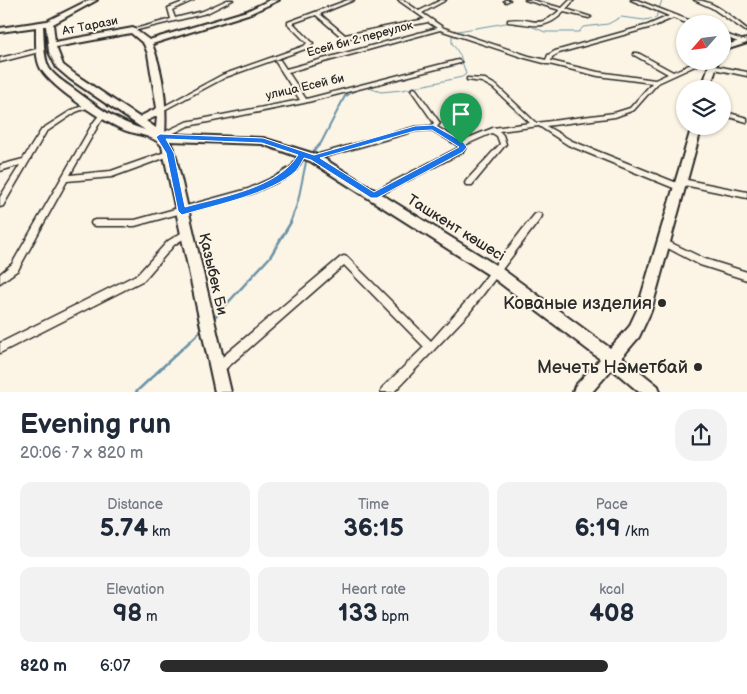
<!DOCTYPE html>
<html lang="en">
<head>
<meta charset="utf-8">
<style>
	:root { --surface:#fff; --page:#f2f2f3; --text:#1f2937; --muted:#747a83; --accent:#2b2b2b }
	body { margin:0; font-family:"Balsamiq Sans",sans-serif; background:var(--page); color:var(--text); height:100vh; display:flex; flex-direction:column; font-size:19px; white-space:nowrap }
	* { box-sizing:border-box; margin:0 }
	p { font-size:16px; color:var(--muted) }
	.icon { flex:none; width:28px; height:28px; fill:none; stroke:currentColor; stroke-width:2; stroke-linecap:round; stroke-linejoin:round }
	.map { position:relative; height:392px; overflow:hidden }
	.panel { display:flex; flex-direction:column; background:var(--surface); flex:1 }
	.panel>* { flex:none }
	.needle { width:32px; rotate:242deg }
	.fabs { position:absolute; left:676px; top:15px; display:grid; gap:10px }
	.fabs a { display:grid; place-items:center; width:55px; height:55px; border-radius:50%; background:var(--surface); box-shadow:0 1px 4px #0004; font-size:25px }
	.pin { position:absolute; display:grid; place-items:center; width:42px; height:42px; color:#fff; margin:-51px -21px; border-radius:50% 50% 50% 0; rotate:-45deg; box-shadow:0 0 5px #0007 }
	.pin .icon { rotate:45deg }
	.round { display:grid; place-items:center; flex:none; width:52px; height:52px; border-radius:20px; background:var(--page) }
	.summary { display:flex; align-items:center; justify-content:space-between; height:85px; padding:0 20px }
	h1 { font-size:28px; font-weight:800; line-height:38px }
	.metrics { display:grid; grid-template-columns:repeat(3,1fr); gap:8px; height:85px; padding:5px 20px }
	.metrics div { display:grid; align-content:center; border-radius:12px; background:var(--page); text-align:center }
	.metrics b { font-size:25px; font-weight:800 }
	.metrics small { font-size:14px; font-weight:400 }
	.metrics p { font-size:14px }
	ul { padding:0 20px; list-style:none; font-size:16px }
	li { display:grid; grid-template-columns:80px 60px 1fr; align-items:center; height:38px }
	li i { height:12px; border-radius:6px; background:var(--accent) }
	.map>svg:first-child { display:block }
</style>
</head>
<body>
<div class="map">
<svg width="747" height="392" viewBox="0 0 747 392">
	<rect width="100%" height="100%" fill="#fcf5e5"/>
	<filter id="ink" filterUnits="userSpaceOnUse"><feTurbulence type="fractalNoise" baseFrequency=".02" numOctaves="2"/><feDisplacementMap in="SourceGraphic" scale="10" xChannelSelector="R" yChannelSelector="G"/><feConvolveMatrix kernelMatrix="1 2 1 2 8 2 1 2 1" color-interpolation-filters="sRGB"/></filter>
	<g filter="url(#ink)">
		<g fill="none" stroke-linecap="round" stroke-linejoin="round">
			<g stroke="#6b92a6" stroke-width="1">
				<polyline points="659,9 662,0"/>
				<polyline points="526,24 545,32 579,32 583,27 608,24 621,17 644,20 656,18 658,11"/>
				<polyline points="366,87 381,92 402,90 462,77 466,74 460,55 452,43 452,36 458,31 512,22"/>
				<polyline points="345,96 361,88"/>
			</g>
			<g stroke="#6b92a6" stroke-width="2">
				<polyline points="311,154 321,143 345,96 348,95"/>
				<polyline points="290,223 298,201 306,162 309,158"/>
			</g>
			<g stroke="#6b92a6" stroke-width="2.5">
				<polyline points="212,320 270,257 291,222"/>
				<polyline points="136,392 202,330"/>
			</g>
			<g stroke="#2b2b2b" stroke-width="3">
				<g id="street">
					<polygon points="188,0 194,0 172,10 175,18 203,11 227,0 233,0 207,13 133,31 131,30 171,19 168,8"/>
					<polygon points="348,0 354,0 320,14 345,35 425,19 398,0 403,0 419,11 441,0 446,0 422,13 444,28 529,56 546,60 548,55 555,51 648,25 669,16 631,0 637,0 696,23 696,24 689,24 673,18 652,27 559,53 552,57 551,61 598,72 655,80 668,74 634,55 634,53 638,53 673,72 698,61 706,61 658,83 634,110 615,117 546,126 572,141 682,185 683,187 682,189 676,189 568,145 539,126 499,131 503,135 506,144 472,185 466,185 465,183 466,181 500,144 497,136 492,133 465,145 466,147 463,152 374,198 371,197 370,195 371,193 460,147 432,130 415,131 314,160 312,160 311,158 312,156 415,127 431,126 434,123 411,90 414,88 416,89 440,123 437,127 461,141 493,128 530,123 493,88 482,82 467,80 467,78 485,79 497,86 536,123 614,113 630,108 652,83 598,76 549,64 545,64 544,63 525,58 440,30 288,72 306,99 458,60 461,62 460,63 304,103 188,126 162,139 158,139 157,137 158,135 186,122 300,100 275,61 276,60 280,60 286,69 437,28 428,22 344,39 316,15 293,23 313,43 308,48 226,77 164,110 160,110 159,109 222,75 304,46 307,43 288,24 288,22"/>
					<polygon points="505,0 510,0 506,2 504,1"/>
					<path d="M 525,0 L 532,0 L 562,8 L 570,0 L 574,0 L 566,9 L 591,17 L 589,18 L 564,12 C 544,32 533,24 508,22 L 508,20 C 533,16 536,32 560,10 Z"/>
					<path d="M 694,0 C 714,0 731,17 747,29 L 747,32 L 712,8 Z"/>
					<polygon points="722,33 745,41 746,42 741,43 722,36"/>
					<polygon points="41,48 43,49 43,51 0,62 0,58"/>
					<polygon points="711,65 747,72 747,76 709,68 709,66"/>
					<polygon points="90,103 93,105 92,106 76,112 46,132 3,206 0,207 0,197 20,165 0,171 0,165 23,159 42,129 72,110"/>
					<polygon points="722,111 747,118 747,122 722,115"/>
					<polygon points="102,113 105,115 99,124 70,175 111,171 168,151 172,151 173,153 172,155 112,177 67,181 18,270 0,283 0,274 12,264 93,123 100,114"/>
					<polygon points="301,152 305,152 306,154 296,170 284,179 253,193 135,226 95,226 92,225 91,223 92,221 95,220 135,220 248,189 278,175 292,166"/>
					<polygon points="682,179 747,192 747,198 679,184 678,182"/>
					<polygon points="538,213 541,214 542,216 541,218 469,313 394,392 381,392 382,388 424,347 344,265 222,372 218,373 214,372 213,368 214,364 341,257 344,256 347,257 431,341 472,295 526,225 535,214"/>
					<polygon points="186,230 189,231 190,233 189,235 174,245 144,280 0,353 0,343 138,274 168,241"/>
					<polygon points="663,239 705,259 747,272 747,280 700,265 660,244 659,242 660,240"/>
				</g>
			</g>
			<g stroke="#2b2b2b" stroke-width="4">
				<g id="secondary">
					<path d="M 89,0 L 97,0 L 53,24 L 55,42 L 133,28 L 149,40 L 247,11 L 270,0 L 279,0 L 251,13 L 152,44 C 163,72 167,104 165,134 L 263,138 L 318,155 L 502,269 L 610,348 L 629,327 L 637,310 L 692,126 L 702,126 L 651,311 L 639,337 L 622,357 L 658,386 L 660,392 L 639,392 L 612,369 L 592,392 L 573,392 L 575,386 L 600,359 L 492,277 L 310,161 L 262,144 L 169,141 L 175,153 L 231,392 L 215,392 L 162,146 C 153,135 138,135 124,130 C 104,122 52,88 41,69 C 35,58 36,40 36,27 L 0,32 L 0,28 L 47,21 ZM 43,26 L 46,26 L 49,52 L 57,68 L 70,79 L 145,130 C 117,122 95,105 72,88 C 65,83 54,76 49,68 C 43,57 44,38 43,26 ZM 131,33 L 144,44 L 148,54 L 157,108 L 139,117 L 76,75 L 63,65 L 56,47 ZM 157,116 L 156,128 L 146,121 Z"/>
					<polygon points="747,39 747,43 722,51 722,46"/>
					<polygon points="710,61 718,61 710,89 702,89"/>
				</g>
			</g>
			<use href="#street" fill="#fcf5e5" fill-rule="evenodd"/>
			<use href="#secondary" fill="#fcf5e5" fill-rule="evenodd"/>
		</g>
	</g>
	<path fill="#1a73e8" stroke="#fff" fill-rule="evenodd" d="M 433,125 L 463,142 L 467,147 L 463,152 L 377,198 L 371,198 L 311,160 L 304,158 C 302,162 299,167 296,171 C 271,194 215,205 182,215 L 178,211 L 166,153 L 156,137 L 160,134 L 263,138 L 314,155 L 415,126 ZM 432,130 L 459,147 L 374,192 L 320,158 L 415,131 ZM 166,139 L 262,143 L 298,155 C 278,188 221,197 185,207 L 174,153 Z"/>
	<g fill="#2b2b2b" stroke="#fcf5e5" stroke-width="2">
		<circle cx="662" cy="303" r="5"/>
		<circle cx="698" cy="367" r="5"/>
	</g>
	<g text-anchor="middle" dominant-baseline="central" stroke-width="4" stroke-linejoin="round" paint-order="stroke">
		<g font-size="12" fill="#2b2b2b" stroke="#fcf5e5">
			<text transform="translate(90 26) rotate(-11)">Ат Тарази</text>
			<text transform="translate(360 39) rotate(-15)">Есей би 2 переулок</text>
			<text transform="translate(305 87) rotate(-13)">улица Есей би</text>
		</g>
		<g font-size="15" fill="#2b2b2b" stroke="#fcf5e5">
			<text transform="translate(456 228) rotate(32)">Ташкент көшесі</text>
			<text transform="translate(213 274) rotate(77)">Қазыбек Би</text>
		</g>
		<g font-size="18" fill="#2b2b2b" stroke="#fcf5e5" text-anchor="end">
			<text x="652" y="303">Кованые изделия</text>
			<text x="688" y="367">Мечеть Нәметбай</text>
		</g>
	</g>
</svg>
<div class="fabs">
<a><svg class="needle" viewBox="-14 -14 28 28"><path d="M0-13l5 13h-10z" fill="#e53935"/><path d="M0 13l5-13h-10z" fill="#747a83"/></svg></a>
<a><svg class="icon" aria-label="layers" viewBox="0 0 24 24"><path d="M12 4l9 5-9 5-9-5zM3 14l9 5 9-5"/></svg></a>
</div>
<div class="pin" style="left:461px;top:144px;background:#1e9e55"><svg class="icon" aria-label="arrive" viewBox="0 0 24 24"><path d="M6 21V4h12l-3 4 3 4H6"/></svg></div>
</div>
<section class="panel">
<div class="summary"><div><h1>Evening run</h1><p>20:06 · 7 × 820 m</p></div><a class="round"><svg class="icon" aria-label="share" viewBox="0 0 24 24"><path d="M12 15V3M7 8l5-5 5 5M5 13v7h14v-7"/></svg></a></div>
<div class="metrics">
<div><p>Distance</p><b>5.74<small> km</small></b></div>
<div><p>Time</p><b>36:15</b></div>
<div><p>Pace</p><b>6:19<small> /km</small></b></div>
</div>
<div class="metrics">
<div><p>Elevation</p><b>98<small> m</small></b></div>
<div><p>Heart rate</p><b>133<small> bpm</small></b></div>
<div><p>kcal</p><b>408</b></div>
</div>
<ul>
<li><b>820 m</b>6:07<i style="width:79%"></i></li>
</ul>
</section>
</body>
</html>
